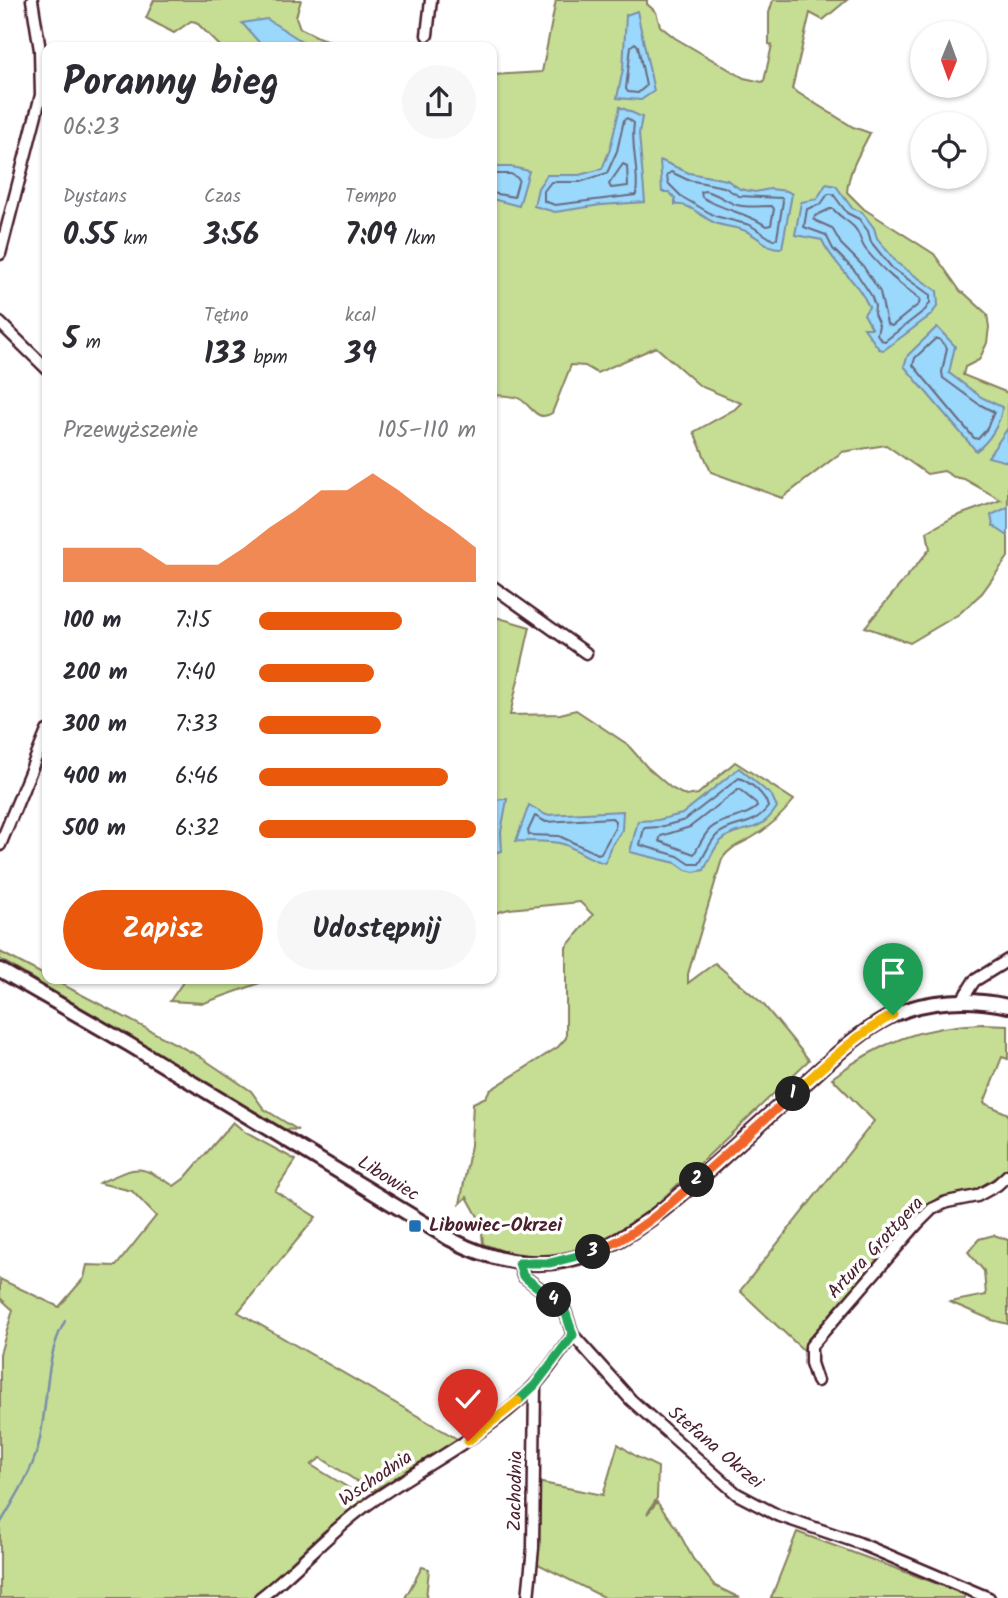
<!DOCTYPE html>
<html lang="pl">
<head>
<meta charset="utf-8">
<style>
	:root { --surface:#fff; --page:#f7f7f7; --text:#2b2b33; --muted:#7c7c81; --accent:#ea580c }
	body { margin:0; font-family:Kalam,sans-serif; background:var(--page); color:var(--text); height:100vh; display:flex; flex-direction:column; font-size:26px; white-space:nowrap }
	* { box-sizing:border-box; margin:0 }
	p { font-size:23px; color:var(--muted) }
	.icon { flex:none; width:38px; height:38px; fill:none; stroke:currentColor; stroke-width:2; stroke-linecap:round; stroke-linejoin:round }
	.map { position:relative; flex:1; overflow:hidden }
	.side { position:absolute; left:42px; top:42px; width:455px; height:942px; display:flex; flex-direction:column; background:var(--surface); border-radius:14px; box-shadow:0 2px 5px #0004 }
	.side>* { flex:none }
	.needle { width:46px; rotate:181deg }
	.fabs { position:absolute; left:910px; top:21px; display:grid; gap:14px }
	.fabs a { display:grid; place-items:center; width:77px; height:77px; border-radius:50%; background:var(--surface); box-shadow:0 2px 5px #0004; font-size:35px }
	.pin { position:absolute; display:grid; place-items:center; width:60px; height:60px; color:#fff; margin:-72px -30px; border-radius:50% 50% 50% 0; rotate:-45deg; box-shadow:0 0 7px #0007 }
	.pin .icon { rotate:45deg }
	.km { position:absolute; width:35px; height:35px; margin:-18px; border-radius:50%; background:#222; color:#fff; font-size:19px; line-height:35px; text-align:center }
	.round { display:grid; place-items:center; flex:none; width:74px; height:74px; border-radius:37px; background:var(--page) }
	.headline { display:flex; align-items:center; justify-content:space-between; height:119px; padding:0 21px }
	h1 { font-size:38px; font-weight:600; line-height:52px }
	.stats { display:grid; grid-template-columns:repeat(3,1fr); gap:10px; height:119px; padding:7px 21px }
	.stats div { display:grid; align-content:center }
	.stats b { font-size:30px; font-weight:600 }
	.stats small { font-size:19px; font-weight:400 }
	.stats p { font-size:19px }
	.chart { height:196px; padding:14px 21px }
	.chart p { display:flex; justify-content:space-between }
	.chart svg { width:100%; height:126px; margin-top:7px; fill:var(--accent); opacity:.7 }
	.action { display:flex; gap:14px; margin-top:auto; padding:14px 21px }
	.action a { flex:1; height:80px; border-radius:42px; background:var(--accent); color:#fff; font-size:28px; font-weight:600; line-height:80px; text-align:center }
	.action a+a { background:var(--page); color:var(--text) }
	ul { padding:0 21px; list-style:none; font-size:23px }
	li { display:grid; grid-template-columns:112px 84px 1fr; align-items:center; height:52px }
	li i { height:18px; border-radius:9px; background:var(--accent) }
	.map>svg:first-child { display:block }
</style>
</head>
<body>
<div class="map">
<svg width="1008" height="1598" viewBox="0 0 1008 1598">
	<rect width="100%" height="100%" fill="#fff"/>
	<filter id="ink" filterUnits="userSpaceOnUse"><feTurbulence type="fractalNoise" baseFrequency=".0143" numOctaves="2"/><feDisplacementMap in="SourceGraphic" scale="14" xChannelSelector="R" yChannelSelector="G"/><feConvolveMatrix kernelMatrix="1 2 1 2 8 2 1 2 1" color-interpolation-filters="sRGB"/></filter>
	<g filter="url(#ink)">
		<g fill="#c5de94" stroke="#887e60" stroke-width="2">
			<polygon points="154,0 301,0 296,17 300,28 320,38 352,47 221,47 196,22 191,21 174,33 146,18"/>
			<path d="M 556,0 L 647,0 L 647,4 L 656,12 L 660,26 L 675,38 L 744,78 L 762,82 L 764,81 L 772,45 L 769,44 L 769,13 L 773,0 L 847,0 L 823,20 L 810,13 L 792,89 L 853,127 L 870,133 C 860,153 849,169 847,192 L 864,209 L 934,254 L 961,292 L 964,293 L 987,314 L 989,327 L 987,343 L 979,360 L 965,367 L 963,375 L 1008,393 L 1008,557 L 982,593 L 959,614 L 910,643 L 865,627 L 930,549 L 927,532 L 954,517 L 1001,500 L 964,479 L 954,477 L 944,471 L 927,474 L 886,445 L 842,452 L 782,498 L 711,472 L 694,432 L 735,409 L 741,403 L 700,386 L 656,347 L 597,373 L 585,366 L 571,365 L 552,413 C 537,423 532,406 520,399 C 513,395 500,396 492,395 L 492,75 L 542,72 Z"/>
			<path d="M 492,616 L 530,627 L 510,715 L 560,714 L 576,710 L 627,744 L 647,767 L 671,788 L 686,796 L 698,794 L 735,762 L 794,800 C 782,815 769,828 753,837 C 740,845 731,846 722,859 L 688,974 L 688,983 L 715,963 L 763,1004 L 809,1060 L 653,1208 L 607,1239 L 558,1256 L 515,1255 L 483,1244 L 481,1222 L 467,1197 L 460,1204 L 471,1145 L 473,1103 L 486,1097 L 489,1091 L 558,1047 L 566,1038 L 566,947 L 593,915 L 580,902 L 509,909 L 492,914 Z"/>
			<polygon points="0,952 199,1056 251,1091 264,1109 298,1130 283,1129 0,959"/>
			<polygon points="180,978 274,978 204,1003 170,1001 183,982"/>
			<path d="M 982,1024 L 1008,1025 L 1008,1059 L 1002,1057 L 984,1103 L 1008,1114 L 1008,1169 L 975,1191 L 940,1197 L 877,1263 L 803,1350 L 740,1291 L 874,1121 L 832,1078 C 879,1042 923,1026 982,1024 Z"/>
			<path d="M 233,1122 L 246,1133 L 296,1160 L 275,1191 L 316,1217 L 238,1312 L 459,1440 L 413,1469 L 372,1491 L 321,1458 L 311,1465 L 367,1499 L 324,1531 L 253,1598 L 0,1598 L 0,1354 L 13,1310 L 0,1298 L 0,1279 L 59,1307 L 84,1278 L 87,1265 L 116,1266 L 156,1216 L 132,1191 L 99,1183 C 138,1166 137,1163 174,1186 L 185,1178 Z"/>
			<polygon points="994,1235 1008,1240 1008,1324 992,1320 950,1302 986,1295 984,1271 968,1252 979,1239"/>
			<polygon points="618,1444 637,1457 658,1467 657,1498 647,1514 657,1502 677,1529 693,1559 715,1586 740,1598 605,1598 534,1562 537,1482 603,1495"/>
			<polygon points="797,1532 965,1594 964,1598 771,1598"/>
			<polygon points="422,1567 429,1569 426,1598 405,1598"/>
		</g>
		<g fill="#9ad8fc" stroke="#7a8ea8" stroke-width="2">
			<polygon points="637,11 654,91 641,100 617,98 623,69 626,15"/>
			<polygon points="267,19 311,47 263,47 242,23"/>
			<polygon points="620,107 642,117 639,134 645,202 601,205 555,212 534,206 538,188 547,175 579,175 602,169 610,149"/>
			<path d="M 660,160 L 689,173 L 727,180 L 740,189 L 755,192 L 770,189 L 787,191 L 792,194 L 782,248 C 767,249 760,238 748,232 C 738,227 725,227 715,223 C 701,217 691,203 675,205 L 675,198 L 669,192 L 662,192 Z"/>
			<polygon points="492,167 512,167 529,171 519,206 492,199"/>
			<path d="M 826,184 L 836,186 L 852,208 L 862,212 L 874,228 L 877,238 L 897,263 L 937,291 L 938,305 L 931,315 L 884,350 L 879,349 L 864,328 L 872,328 L 864,314 L 869,307 C 858,281 833,265 822,240 L 795,235 L 801,202 L 817,199 Z"/>
			<path d="M 937,327 L 955,346 L 949,373 L 981,397 L 1002,407 C 1001,423 989,442 976,451 L 904,366 L 908,355 Z"/>
			<polygon points="1008,428 1008,462 988,457"/>
			<polygon points="1008,507 1008,536 993,526 991,515"/>
			<path d="M 739,768 L 772,796 L 777,807 C 758,838 740,823 721,841 C 714,847 709,861 704,870 L 694,872 L 686,870 L 676,863 L 630,852 L 638,821 L 658,820 L 682,814 Z"/>
			<polygon points="507,799 501,832 502,851 492,853 492,800"/>
			<path d="M 529,805 L 546,815 L 623,811 L 622,830 L 610,848 L 605,863 C 587,859 578,849 563,844 C 549,840 531,842 516,841 Z"/>
		</g>
		<g fill="none" stroke-linecap="round" stroke-linejoin="round">
			<g stroke="#6a697f" stroke-width="2">
				<polygon points="635,43 638,46 646,86 638,93 628,92 626,89 631,46"/>
				<path d="M 627,118 L 634,123 C 630,147 640,171 636,195 L 555,205 L 544,201 L 544,191 L 551,182 L 580,182 L 607,173 L 617,151 L 624,120 Z"/>
				<polygon points="623,164 627,166 628,186 611,188 609,184"/>
				<polygon points="671,172 688,180 724,187 739,196 782,198 783,201 777,238 773,240 750,225 715,216 682,197 668,183 667,175"/>
				<polyline points="492,174 511,174 519,179 514,197 492,193"/>
				<path d="M 705,191 C 719,194 725,201 737,205 C 749,208 760,206 772,206 L 774,209 L 771,225 L 766,226 C 747,212 723,211 702,197 L 701,192 Z"/>
				<polygon points="828,194 833,194 847,213 859,219 868,231 871,242 892,268 930,295 930,303 925,310 885,341 881,340 877,334 879,325 874,314 875,306 871,295 855,271 833,249 826,235 804,227 807,209 821,204"/>
				<path d="M 830,209 L 833,209 C 840,217 847,220 854,227 C 861,234 860,244 867,251 C 883,271 900,284 920,299 L 919,304 L 892,326 L 887,324 L 880,292 L 863,266 L 841,244 L 832,228 L 814,220 L 815,216 Z"/>
				<polygon points="935,339 939,339 947,348 942,372 943,378 977,403 994,412 986,430 978,439 974,438 913,365 915,358"/>
				<path d="M 739,778 C 750,782 766,795 768,807 C 752,828 736,821 718,834 C 710,841 705,855 699,864 L 690,864 L 678,856 L 640,845 L 644,828 L 660,827 L 685,820 Z"/>
				<path d="M 739,789 L 756,803 L 757,807 C 744,819 723,817 710,829 C 703,836 699,846 694,854 L 659,841 L 661,836 L 690,827 Z"/>
				<polygon points="535,816 546,822 612,818 615,821 615,828 601,853 598,854 559,836 529,835 528,831"/>
			</g>
			<path stroke="#7a8ea8" stroke-width="2.5" d="M 0,1524 C 14,1500 31,1474 38,1447 C 49,1405 43,1360 65,1321"/>
			<g stroke="#4a1f2b" stroke-width="15">
				<g id="minor">
					<polyline points="427,35 431,0"/>
					<polyline points="0,254 41,95 40,50 32,0"/>
					<polyline points="0,323 47,369"/>
					<polyline points="492,586 586,653"/>
					<polyline points="0,845 47,731"/>
					<polyline points="961,1002 974,981 1008,960"/>
					<polyline points="519,1263 523,1276 559,1303 565,1311 573,1335 631,1400 737,1494 777,1515 859,1543 989,1598"/>
					<polyline points="817,1381 811,1363 811,1346 917,1224 932,1209 947,1202 977,1196 997,1185 1008,1175"/>
					<path d="M 260,1598 C 297,1570 327,1534 364,1507 C 420,1466 486,1437 534,1386 C 548,1371 560,1352 573,1335"/>
					<polyline points="528,1598 533,1548 535,1385"/>
				</g>
			</g>
			<g stroke="#4a1f2b" stroke-width="18">
				<path id="tertiary" d="M 0,970 L 130,1045 L 450,1239 C 560,1297 629,1242 710,1169 C 744,1138 778,1107 813,1076 C 837,1054 862,1030 893,1015 C 928,999 971,998 1008,1006"/>
			</g>
			<use href="#minor" stroke="#fff" stroke-width="10"/>
			<use href="#tertiary" stroke="#fff" stroke-width="12"/>
		</g>
	</g>
	<g fill="none" stroke-linecap="round" stroke-linejoin="round" filter="url(#ink)">
		<g stroke="#fff" stroke-width="14">
			<path id="split-1" d="M 793,1094 C 825,1065 855,1035 893,1015"/>
		</g>
		<g stroke="#fff" stroke-width="14">
			<polyline id="split-2" points="697,1180 793,1094"/>
		</g>
		<g stroke="#fff" stroke-width="14">
			<path id="split-3" d="M 593,1252 C 633,1238 666,1208 697,1180"/>
		</g>
		<g stroke="#fff" stroke-width="14">
			<polyline id="split-4" points="554,1300 523,1276 519,1263 550,1263 593,1252"/>
		</g>
		<g stroke="#fff" stroke-width="14">
			<polyline id="split-5" points="518,1401 535,1385 573,1335 565,1311 554,1300"/>
		</g>
		<g stroke="#fff" stroke-width="14">
			<polyline id="split-6" points="468,1441 518,1401"/>
		</g>
		<use href="#split-1" stroke="#f5b400" stroke-width="9"/>
		<use href="#split-2" stroke="#f0652b" stroke-width="9"/>
		<use href="#split-3" stroke="#f0652b" stroke-width="9"/>
		<use href="#split-4" stroke="#22a559" stroke-width="9"/>
		<use href="#split-5" stroke="#22a559" stroke-width="9"/>
		<use href="#split-6" stroke="#f5b400" stroke-width="9"/>
	</g>
	<rect fill="#1f6fb2" stroke="#fff" stroke-width="2.5" x="408" y="1219" width="14" height="14" rx="3.5"/>
	<g text-anchor="middle" dominant-baseline="central" stroke-width="7" stroke-linejoin="round" paint-order="stroke">
		<g font-size="19" fill="#4a1f2b" stroke="#fff">
			<text transform="translate(388 1179) rotate(32)">Libowiec</text>
			<text transform="translate(876 1248) rotate(-47)">Artura Grottgera</text>
			<text transform="translate(715 1448) rotate(40)">Stefana Okrzei</text>
			<text transform="translate(376 1479) rotate(-34)">Wschodnia</text>
			<text transform="translate(516 1491) rotate(-89)">Zachodnia</text>
		</g>
		<g font-size="19" font-weight="bold" fill="#4a1f2b" stroke="#fff" text-anchor="start">
			<text x="429" y="1226">Libowiec-Okrzei</text>
		</g>
	</g>
</svg>
<div class="fabs">
<a><svg class="needle" viewBox="-14 -14 28 28"><path d="M0-13l5 13h-10z" fill="#e53935"/><path d="M0 13l5-13h-10z" fill="#7c7c81"/></svg></a>
<a><svg class="icon" aria-label="locate" viewBox="0 0 24 24"><circle cx="12" cy="12" r="6"/><path d="M12 2v4M12 18v4M2 12h4M18 12h4"/></svg></a>
</div>
<div class="pin" style="left:893px;top:1015px;background:#1e9e55"><svg class="icon" aria-label="arrive" viewBox="0 0 24 24"><path d="M6 21V4h12l-3 4 3 4H6"/></svg></div>
<div class="pin" style="left:468px;top:1441px;background:#d93025"><svg class="icon" aria-label="check" viewBox="0 0 24 24"><path d="M5 12l5 5 9-10"/></svg></div>
<b class="km" style="left:793px;top:1094px">1</b>
<b class="km" style="left:697px;top:1180px">2</b>
<b class="km" style="left:593px;top:1252px">3</b>
<b class="km" style="left:554px;top:1300px">4</b>
<section class="side">
<div class="headline"><div><h1>Poranny bieg</h1><p>06:23</p></div><a class="round"><svg class="icon" aria-label="share" viewBox="0 0 24 24"><path d="M12 15V3M7 8l5-5 5 5M5 13v7h14v-7"/></svg></a></div>
<div class="stats">
<div><p>Dystans</p><b>0.55<small> km</small></b></div>
<div><p>Czas</p><b>3:56</b></div>
<div><p>Tempo</p><b>7:09<small> /km</small></b></div>
</div>
<div class="stats">
<div><b>5<small> m</small></b></div>
<div><p>Tętno</p><b>133<small> bpm</small></b></div>
<div><p>kcal</p><b>39</b></div>
</div>
<div class="chart"><p><span>Przewyższenie</span>105–110 m</p>
<svg viewBox="0 0 160 44" preserveAspectRatio="none"><path d="M0 44V32L10 32L20 32L30 32L40 38L50 38L60 38L70 32L80 25L90 19L100 12L110 12L120 6L130 12L140 19L150 25L160 32V44z"/></svg>
</div>
<ul>
<li><b>100 m</b>7:15<i style="width:66%"></i></li>
<li><b>200 m</b>7:40<i style="width:53%"></i></li>
<li><b>300 m</b>7:33<i style="width:56%"></i></li>
<li><b>400 m</b>6:46<i style="width:87%"></i></li>
<li><b>500 m</b>6:32<i style="width:100%"></i></li>
</ul>
<div class="action"><a>Zapisz</a><a>Udostępnij</a></div>
</section>
</div>
</body>
</html>
